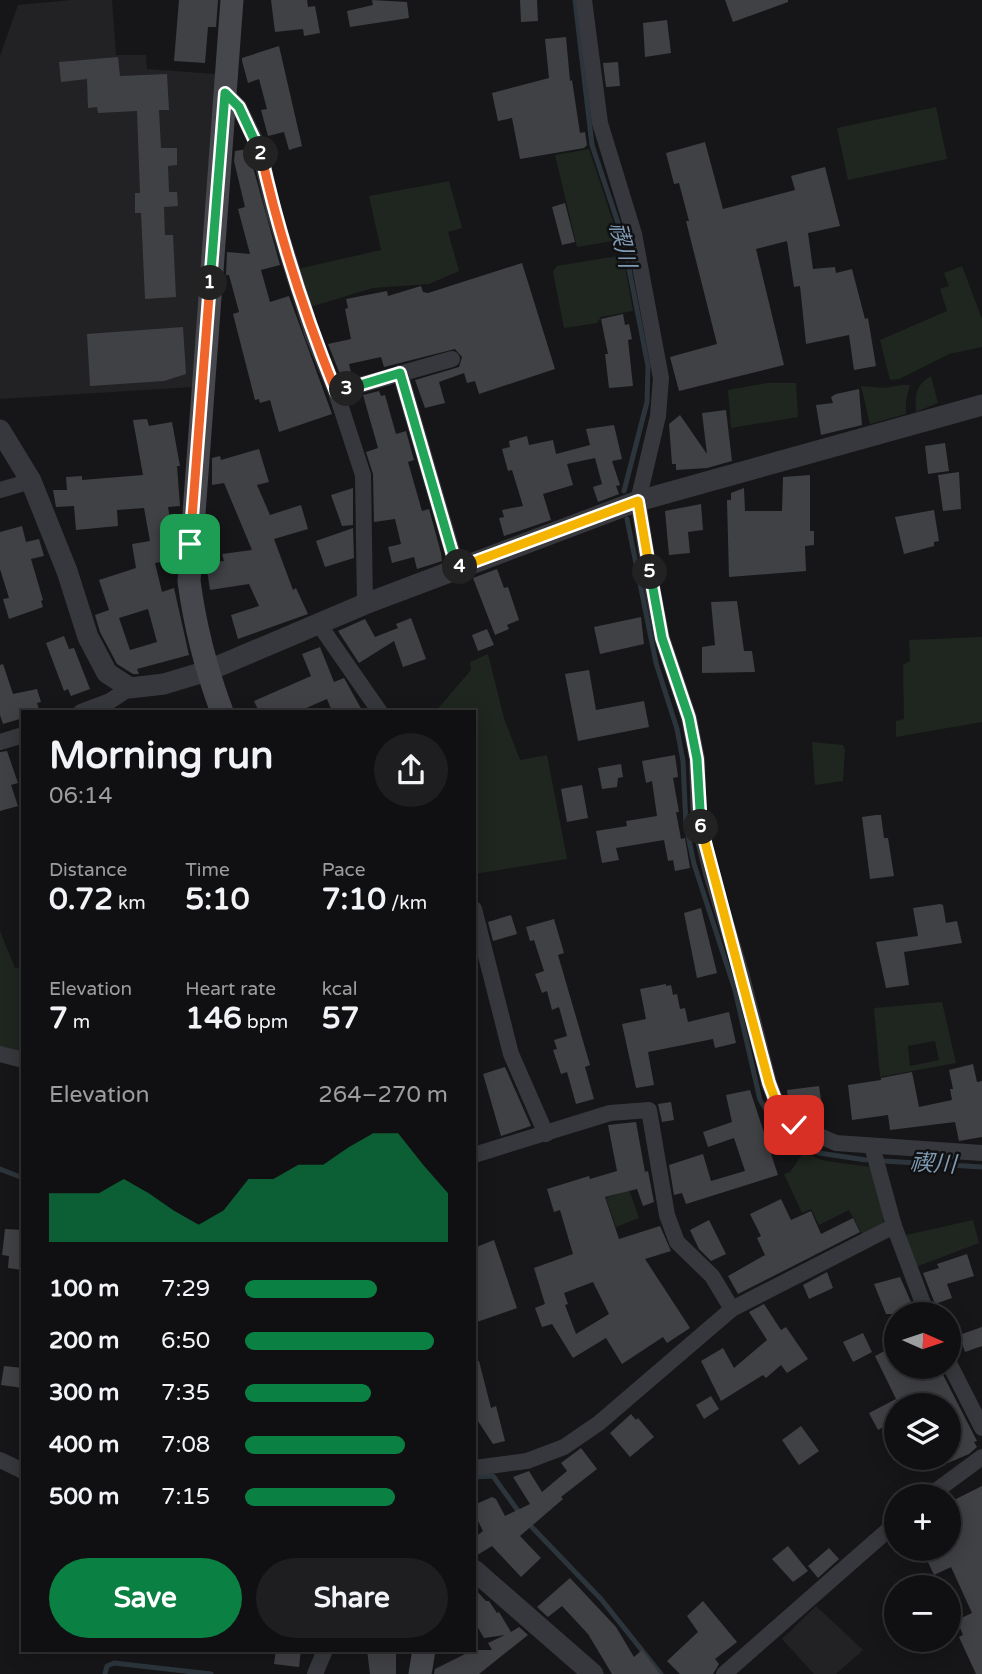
<!DOCTYPE html>
<html lang="en">
<head>
<meta charset="utf-8">
<style>
	:root { --surface:#101012; --page:#1e1e20; --text:#f1f3f6; --muted:#9c9d9f; --line:#303032; --accent:#0b8043 }
	body { margin:0; font-family:"Varela Round","Noto Sans JP",sans-serif; background:var(--page); color:var(--text); height:100vh; display:flex; flex-direction:column; font-size:26px; white-space:nowrap }
	* { box-sizing:border-box; margin:0 }
	p { font-size:23px; color:var(--muted) }
	.icon { flex:none; width:38px; height:38px; fill:none; stroke:currentColor; stroke-width:2; stroke-linecap:round; stroke-linejoin:round }
	.map { position:relative; flex:1; overflow:hidden }
	.details { position:absolute; left:21px; top:710px; width:455px; height:942px; display:flex; flex-direction:column; background:var(--surface); border-radius:0px; box-shadow:0 4px 18px #0003,0 0 0 2px var(--line) }
	.details>* { flex:none }
	.needle { width:46px; rotate:93deg }
	.fabs { position:absolute; left:884px; top:1302px; display:grid; gap:14px }
	.fabs a { display:grid; place-items:center; width:77px; height:77px; border-radius:50%; background:var(--surface); box-shadow:0 4px 18px #0003,0 0 0 2px var(--line); font-size:35px }
	.pin { position:absolute; display:grid; place-items:center; width:60px; height:60px; color:#fff; margin:-30px; border-radius:14px; box-shadow:0 4px 10px #0006 }
	.km { position:absolute; width:35px; height:35px; margin:-18px; border-radius:50%; background:#222; color:#fff; font-size:19px; line-height:35px; text-align:center }
	.round { display:grid; place-items:center; flex:none; width:74px; height:74px; border-radius:37px; background:var(--page) }
	.summary { display:flex; align-items:center; justify-content:space-between; height:119px; padding:0 28px }
	h1 { font-size:38px; font-weight:700; line-height:52px }
	.stats { display:grid; grid-template-columns:repeat(3,1fr); gap:10px; height:119px; padding:7px 28px }
	.stats div { display:grid; align-content:center }
	.stats b { font-size:30px; font-weight:700 }
	.stats small { font-size:19px; font-weight:400 }
	.stats p { font-size:19px }
	.chart { height:196px; padding:14px 28px }
	.chart p { display:flex; justify-content:space-between }
	.chart svg { width:100%; height:126px; margin-top:7px; fill:var(--accent); opacity:.7 }
	.action { display:flex; gap:14px; margin-top:auto; padding:14px 28px }
	.action a { flex:1; height:80px; border-radius:42px; background:var(--accent); color:#fff; font-size:28px; font-weight:700; line-height:80px; text-align:center }
	.action a+a { background:var(--page); color:var(--text) }
	ul { padding:0 28px; list-style:none; font-size:23px }
	li { display:grid; grid-template-columns:112px 84px 1fr; align-items:center; height:52px }
	li i { height:18px; border-radius:9px; background:var(--accent) }
	.map>svg:first-child { display:block }
</style>
</head>
<body>
<div class="map">
<svg width="982" height="1674" viewBox="0 0 982 1674">
	<rect width="100%" height="100%" fill="#161618"/>
	<g fill="#222225">
		<polygon points="72,0 112,0 116,55 146,55 147,69 216,74 193,387 0,399 0,56 18,5"/>
		<polygon points="816,1606 863,1650 836,1674 814,1674 782,1639"/>
	</g>
	<g fill="#1e261f" fill-rule="evenodd">
		<polygon points="936,107 947,159 848,180 837,128"/>
		<polygon points="589,149 619,240 577,247 555,155"/>
		<polygon points="449,181 462,228 448,232 459,271 429,284 373,288 307,308 297,277 302,268 381,250 369,196"/>
		<polygon points="623,255 633,311 601,317 597,323 564,328 553,272 557,266"/>
		<polygon points="962,266 982,319 982,347 949,354 899,379 890,380 880,340 947,311 940,289 949,286 944,273"/>
		<path d="M 931,376 L 938,403 L 916,412 C 915,396 915,385 931,376 Z"/>
		<polygon points="767,383 796,383 798,417 731,428 728,390"/>
		<polygon points="902,385 910,385 906,400 906,414 870,424 861,386 884,388"/>
		<polygon points="982,637 982,722 896,737 896,721 904,719 903,665 910,661 909,640"/>
		<polygon points="488,654 504,718 520,760 547,755 567,859 474,874 474,712 435,712 471,670 470,662"/>
		<polygon points="812,742 843,745 845,750 843,781 815,785"/>
		<polygon points="0,931 15,968 23,967 23,1056 0,1050"/>
		<path d="M 942,1002 L 956,1063 L 880,1077 L 874,1008 ZM 935,1041 L 939,1060 L 910,1066 L 908,1046 Z"/>
		<polygon points="803,1153 825,1161 872,1167 884,1219 882,1226 863,1236 849,1210 819,1225 811,1209 802,1213 784,1174 790,1172"/>
		<polygon points="629,1190 639,1218 616,1227 606,1198"/>
		<polygon points="973,1220 979,1243 916,1267 906,1235"/>
	</g>
	<g fill="none" stroke-linecap="round" stroke-linejoin="round">
		<g stroke="#2c353c" stroke-width="5">
			<polyline points="575,0 592,145 623,238 648,366 647,402 624,491"/>
			<polyline points="627,519 656,663 677,729 683,761 686,826 694,864 735,990 760,1100 780,1131 793,1142 819,1153 866,1160"/>
			<polyline points="884,1161 982,1167"/>
			<polyline points="0,1169 23,1178"/>
			<polyline points="474,1477 493,1476 521,1515"/>
			<polyline points="527,1522 601,1599 661,1674"/>
			<polyline points="105,1674 107,1666 114,1663 211,1674"/>
		</g>
	</g>
	<g fill="#404145" fill-rule="evenodd">
		<polygon points="179,0 218,0 216,27 208,27 205,63 174,61"/>
		<polygon points="271,0 307,0 308,7 315,6 320,33 304,36 303,29 275,32"/>
		<polygon points="372,0 407,2 409,18 350,27 347,11 373,5"/>
		<polygon points="520,0 537,0 538,21 521,22"/>
		<polygon points="725,0 788,0 788,2 733,22"/>
		<polygon points="667,20 671,53 645,57 643,23"/>
		<polygon points="566,37 570,81 572,80 580,133 585,132 587,145 584,148 520,159 512,118 498,121 492,93 549,78 545,39"/>
		<polygon points="279,46 302,146 289,150 284,132 268,136 261,110 267,109 259,79 248,83 242,61 242,58"/>
		<polygon points="118,57 120,76 167,74 169,110 159,110 161,148 177,148 177,165 168,166 169,192 177,192 178,206 164,207 165,235 173,235 176,297 145,299 141,213 135,213 135,193 140,193 137,111 98,113 97,107 88,108 87,79 61,82 59,62"/>
		<polygon points="618,62 620,86 606,87 603,63"/>
		<polygon points="705,142 723,209 795,190 791,176 825,167 840,226 808,233 813,269 835,267 836,273 852,269 865,319 868,318 876,366 854,370 849,335 806,344 800,286 794,287 787,241 756,249 784,365 679,391 670,357 717,344 686,221 689,221 679,183 674,184 666,153"/>
		<polygon points="248,149 280,265 261,270 270,302 289,296 332,414 279,432 270,400 260,403 259,399 255,400 233,314 239,312 229,275 226,275 227,252 250,254 238,209 245,207 234,161 235,151"/>
		<polygon points="565,203 575,242 562,245 552,207"/>
		<polygon points="522,263 555,369 479,394 475,381 467,383 464,373 439,382 445,403 425,408 415,380 459,367 462,357 455,349 384,367 381,357 349,364 352,377 342,379 328,344 351,339 345,309 348,308 346,299 387,291 388,296 421,286 423,292 428,293"/>
		<polygon points="623,314 625,325 629,324 632,339 628,340 633,386 609,388 605,354 608,354 601,319"/>
		<polygon points="183,327 186,374 164,381 90,386 87,334"/>
		<polygon points="859,389 862,425 821,435 816,405 833,403 831,397 836,394"/>
		<polygon points="379,391 381,396 385,395 396,434 406,431 414,460 408,462 422,511 429,509 441,553 442,561 433,564 417,569 414,557 392,563 388,547 401,544 395,519 374,522 373,474 366,452 378,448 363,395"/>
		<polygon points="726,410 732,461 707,468 676,470 676,464 672,464 669,424 680,415 707,454 702,413"/>
		<path d="M 147,419 L 149,426 L 172,422 L 180,466 L 177,466 L 180,506 L 168,507 L 176,554 L 166,556 L 167,561 L 155,563 L 162,592 L 174,588 L 189,655 L 137,669 L 139,674 L 133,674 L 117,664 L 100,632 L 95,615 L 109,610 L 99,580 L 136,568 L 132,544 L 150,541 L 144,508 L 117,510 L 118,526 L 76,530 L 74,506 L 56,507 L 53,490 L 67,490 L 66,477 L 82,476 L 82,480 L 143,475 L 133,420 ZM 148,609 L 157,642 L 130,650 L 119,618 Z"/>
		<polygon points="614,425 622,459 612,461 620,485 616,486 619,494 598,502 593,487 602,484 595,458 567,464 573,485 543,494 551,520 504,536 499,518 504,517 502,510 523,506 512,470 508,471 502,449 510,447 509,441 527,436 529,445 553,440 556,454 590,445 586,429"/>
		<polygon points="945,443 949,471 928,474 925,446"/>
		<polygon points="259,449 269,482 257,485 270,515 301,505 308,529 274,539 293,590 296,588 308,614 238,639 231,615 259,606 249,584 210,590 206,563 224,561 222,554 252,550 224,483 212,485 212,458 220,456 221,460"/>
		<polygon points="959,472 961,509 943,511 938,475"/>
		<polygon points="810,475 810,531 814,531 814,545 805,546 806,571 729,577 727,500 731,500 731,493 744,488 745,511 782,511 783,477"/>
		<polygon points="353,488 353,525 342,526 331,495"/>
		<polygon points="701,504 703,530 688,532 690,553 669,555 665,511"/>
		<polygon points="934,510 939,541 934,542 934,546 904,554 895,517"/>
		<polygon points="22,526 26,542 39,539 44,556 31,559 43,600 41,601 43,607 9,619 3,599 9,598 0,569 0,532"/>
		<polygon points="353,528 354,558 325,567 316,541"/>
		<polygon points="497,569 504,588 508,587 519,620 507,625 509,629 495,635 473,578"/>
		<polygon points="737,601 744,651 752,651 755,672 702,673 702,647 715,645 711,602"/>
		<polygon points="641,617 644,644 600,654 594,627"/>
		<polygon points="411,618 426,659 403,667 394,641 359,663 338,631 365,619 375,637 398,628 396,624"/>
		<polygon points="487,629 494,645 478,651 472,635"/>
		<polygon points="64,636 69,649 74,648 90,689 71,696 68,689 64,691 46,643"/>
		<polygon points="320,647 334,682 344,678 363,712 341,712 340,708 332,711 327,699 297,712 259,712 254,701 311,676 302,654"/>
		<polygon points="3,664 13,694 37,689 41,702 37,703 40,712 23,712 23,718 3,724 0,715 0,665"/>
		<polygon points="589,670 596,710 644,701 649,727 578,741 565,674"/>
		<polygon points="7,751 18,783 11,785 18,806 0,811 0,752"/>
		<polygon points="675,755 678,777 673,778 679,812 676,812 681,839 685,838 690,868 675,871 673,860 668,861 664,840 616,848 619,860 602,863 596,831 627,826 626,821 657,816 652,781 646,783 642,761"/>
		<polygon points="621,764 623,777 618,778 617,787 602,789 598,768"/>
		<polygon points="582,785 588,818 567,822 561,789"/>
		<polygon points="876,815 881,815 884,838 888,838 894,876 870,879 862,817"/>
		<polygon points="940,904 943,905 946,923 957,921 962,943 904,952 909,985 886,988 876,942 918,936 913,908"/>
		<polygon points="701,908 717,973 697,978 684,913"/>
		<polygon points="511,915 517,934 493,941 488,922"/>
		<polygon points="554,919 564,953 558,955 590,1065 585,1067 594,1099 576,1104 567,1072 561,1074 553,1050 557,1049 554,1040 567,1036 559,1007 552,1010 547,991 542,993 535,974 544,971 534,940 530,941 526,927"/>
		<polygon points="666,984 666,986 671,985 673,995 677,994 680,1009 685,1008 688,1022 729,1012 736,1043 715,1048 713,1039 648,1052 654,1085 636,1088 622,1024 646,1019 640,989"/>
		<polygon points="973,1064 977,1082 982,1081 982,1137 959,1141 955,1122 890,1130 888,1115 852,1120 848,1085 881,1080 881,1078 912,1072 919,1107 952,1100 950,1089 953,1089 949,1070"/>
		<polygon points="505,1067 531,1126 501,1136 483,1074"/>
		<polygon points="819,1086 822,1106 794,1109 789,1104 787,1090"/>
		<polygon points="750,1090 778,1175 686,1204 682,1193 674,1195 669,1165 703,1154 711,1181 745,1171 734,1138 708,1147 703,1132 732,1122 726,1095"/>
		<polygon points="671,1102 674,1120 662,1122 658,1104"/>
		<path d="M 636,1122 L 645,1172 L 648,1171 L 654,1202 L 643,1206 L 637,1189 L 605,1197 L 619,1239 L 660,1226 L 671,1251 L 645,1259 L 690,1328 L 667,1343 L 663,1337 L 622,1364 L 606,1338 L 573,1358 L 552,1324 L 542,1327 L 535,1308 L 545,1304 L 534,1268 L 573,1254 L 560,1210 L 554,1212 L 547,1189 L 589,1176 L 590,1179 L 617,1171 L 608,1125 ZM 593,1282 L 609,1314 L 576,1334 L 565,1305 L 568,1304 L 564,1293 Z"/>
		<polygon points="781,1199 791,1220 811,1211 821,1234 853,1218 860,1232 738,1294 728,1276 765,1255 757,1238 761,1236 750,1214"/>
		<polygon points="709,1220 726,1254 711,1261 699,1249 690,1230"/>
		<polygon points="5,1229 23,1230 23,1270 8,1268 9,1256 2,1255"/>
		<polygon points="494,1240 517,1308 474,1323 474,1248"/>
		<polygon points="967,1254 974,1276 947,1284 952,1298 935,1304 923,1273 939,1268 937,1264"/>
		<polygon points="827,1272 833,1288 809,1299 803,1285"/>
		<polygon points="900,1277 915,1311 906,1314 886,1314 874,1284"/>
		<polygon points="764,1304 781,1330 786,1327 808,1359 787,1373 781,1365 766,1378 763,1375 721,1401 701,1361 723,1348 734,1368 767,1340 749,1312"/>
		<polygon points="982,1327 982,1346 965,1352 959,1335"/>
		<polygon points="863,1333 872,1352 853,1362 843,1342"/>
		<polygon points="896,1345 896,1367 939,1367 977,1441 974,1442 977,1447 969,1454 948,1463 948,1405 899,1405 875,1356"/>
		<polygon points="479,1361 491,1408 496,1406 505,1441 493,1444 474,1415 474,1362"/>
		<polygon points="4,1366 23,1368 23,1388 1,1385"/>
		<polygon points="711,1396 719,1409 704,1419 696,1405"/>
		<polygon points="896,1399 896,1420 878,1430 869,1413"/>
		<polygon points="631,1414 636,1420 638,1418 654,1437 630,1457 610,1433"/>
		<polygon points="801,1426 819,1451 799,1465 782,1440"/>
		<polygon points="581,1448 597,1469 561,1497 563,1499 520,1536 541,1558 521,1577 492,1546 474,1557 474,1538 483,1531 474,1513 474,1505 492,1497 496,1499 505,1516 530,1504 513,1477 529,1471 542,1492 567,1471 561,1463"/>
		<polygon points="982,1486 982,1674 976,1674 959,1637 963,1635 957,1620 972,1613 951,1567 934,1575 927,1560 948,1550 948,1503"/>
		<polygon points="788,1546 808,1571 793,1582 772,1559"/>
		<polygon points="829,1548 839,1559 818,1578 808,1566"/>
		<polygon points="570,1578 616,1627 634,1657 642,1650 660,1674 612,1674 588,1634 562,1606 548,1617 537,1607"/>
		<polygon points="474,1588 486,1601 489,1601 497,1613 499,1612 511,1632 519,1627 528,1635 479,1674 434,1674 435,1669 473,1650 492,1650 488,1643 505,1635 484,1638 474,1621"/>
		<polygon points="703,1601 737,1642 715,1659 719,1664 713,1674 680,1674 667,1661 698,1632 687,1616"/>
		<polygon points="276,1650 301,1650 299,1667 274,1664"/>
		<polygon points="367,1650 396,1650 396,1674 370,1674"/>
	</g>
	<g fill="none" stroke-linecap="round" stroke-linejoin="round">
		<g stroke="#37383d" stroke-width="16">
			<polyline points="584,0 600,123 634,234 661,378 658,416 638,501 651,581 662,638 689,718 697,759 699,822 711,873 741,973 769,1083 778,1107 794,1125 836,1143 982,1153"/>
			<polyline points="225,93 239,107 259,148 274,212 313,336 336,392 363,475 365,604"/>
			<polyline points="400,373 457,568"/>
			<polyline points="336,392 452,359"/>
			<polyline points="0,490 31,481"/>
			<polyline points="318,623 380,712"/>
			<polyline points="81,712 110,701 130,688"/>
			<polyline points="0,742 23,735"/>
			<polyline points="474,909 511,1054 546,1134"/>
			<polyline points="0,1054 23,1060"/>
			<polyline points="872,1146 894,1226 927,1314"/>
			<polyline points="474,1155 610,1113 649,1110 667,1215 677,1242 712,1276 732,1309"/>
			<polyline points="948,1361 982,1428"/>
			<polyline points="0,1460 23,1471"/>
			<polyline points="474,1468 527,1461 564,1447 599,1423 732,1309 894,1226"/>
			<polyline points="929,1496 982,1457"/>
			<polyline points="315,1674 325,1650"/>
			<polyline points="724,1674 896,1523"/>
		</g>
		<g stroke="#37383d" stroke-width="21">
			<polyline points="0,430 31,481 67,571 88,637 107,673 130,688 164,684 207,671 365,604 638,501 982,405"/>
			<polyline points="474,1570 593,1674"/>
		</g>
		<g stroke="#45474d" stroke-width="23">
			<path d="M 222,712 C 206,669 195,627 189,581 L 232,0"/>
			<polyline points="420,1674 424,1650"/>
		</g>
	</g>
	<g fill="none" stroke-linecap="round" stroke-linejoin="round">
		<g stroke="#fff" stroke-width="14">
			<polyline id="split-1" points="190,544 210,283"/>
		</g>
		<g stroke="#fff" stroke-width="14">
			<polyline id="split-2" points="210,283 225,93 239,107 261,154"/>
		</g>
		<g stroke="#fff" stroke-width="14">
			<path id="split-3" d="M 261,154 C 279,235 305,315 336,392 L 347,389"/>
		</g>
		<g stroke="#fff" stroke-width="14">
			<polyline id="split-4" points="347,389 400,373 457,569 460,567"/>
		</g>
		<g stroke="#fff" stroke-width="14">
			<polyline id="split-5" points="460,567 638,501 650,572"/>
		</g>
		<g stroke="#fff" stroke-width="14">
			<polyline id="split-6" points="650,572 662,638 689,718 697,759 701,827"/>
		</g>
		<g stroke="#fff" stroke-width="14">
			<polyline id="split-7" points="701,827 769,1083 778,1107 794,1125"/>
		</g>
		<use href="#split-1" stroke="#f0652b" stroke-width="9"/>
		<use href="#split-2" stroke="#22a559" stroke-width="9"/>
		<use href="#split-3" stroke="#f0652b" stroke-width="9"/>
		<use href="#split-4" stroke="#22a559" stroke-width="9"/>
		<use href="#split-5" stroke="#f5b400" stroke-width="9"/>
		<use href="#split-6" stroke="#22a559" stroke-width="9"/>
		<use href="#split-7" stroke="#f5b400" stroke-width="9"/>
	</g>
	<g text-anchor="middle" dominant-baseline="central" stroke-width="5" stroke-linejoin="round" paint-order="stroke">
		<g font-size="23" font-style="italic" fill="#7f9bb3" stroke="#111113">
			<text transform="translate(622 245) rotate(76)">禊川</text>
			<text transform="translate(933 1164) rotate(3)">禊川</text>
		</g>
	</g>
</svg>
<div class="fabs">
<a><svg class="needle" viewBox="-14 -14 28 28"><path d="M0-13l5 13h-10z" fill="#e53935"/><path d="M0 13l5-13h-10z" fill="#9c9d9f"/></svg></a>
<a><svg class="icon" aria-label="layers" viewBox="0 0 24 24"><path d="M12 4l9 5-9 5-9-5zM3 14l9 5 9-5"/></svg></a>
<a>+</a>
<a>−</a>
</div>
<div class="pin" style="left:190px;top:544px;background:#1e9e55"><svg class="icon" aria-label="arrive" viewBox="0 0 24 24"><path d="M6 21V4h12l-3 4 3 4H6"/></svg></div>
<div class="pin" style="left:794px;top:1125px;background:#d93025"><svg class="icon" aria-label="check" viewBox="0 0 24 24"><path d="M5 12l5 5 9-10"/></svg></div>
<b class="km" style="left:210px;top:283px">1</b>
<b class="km" style="left:261px;top:154px">2</b>
<b class="km" style="left:347px;top:389px">3</b>
<b class="km" style="left:460px;top:567px">4</b>
<b class="km" style="left:650px;top:572px">5</b>
<b class="km" style="left:701px;top:827px">6</b>
<section class="details">
<div class="summary"><div><h1>Morning run</h1><p>06:14</p></div><a class="round"><svg class="icon" aria-label="share" viewBox="0 0 24 24"><path d="M12 15V3M7 8l5-5 5 5M5 13v7h14v-7"/></svg></a></div>
<div class="stats">
<div><p>Distance</p><b>0.72<small> km</small></b></div>
<div><p>Time</p><b>5:10</b></div>
<div><p>Pace</p><b>7:10<small> /km</small></b></div>
</div>
<div class="stats">
<div><p>Elevation</p><b>7<small> m</small></b></div>
<div><p>Heart rate</p><b>146<small> bpm</small></b></div>
<div><p>kcal</p><b>57</b></div>
</div>
<div class="chart"><p><span>Elevation</span>264–270 m</p>
<svg viewBox="0 0 160 44" preserveAspectRatio="none"><path d="M0 44V27L10 27L20 27L30 22L40 27L50 33L60 38L70 33L80 22L90 22L100 17L110 17L120 11L130 6L140 6L150 17L160 27V44z"/></svg>
</div>
<ul>
<li><b>100 m</b>7:29<i style="width:65%"></i></li>
<li><b>200 m</b>6:50<i style="width:93%"></i></li>
<li><b>300 m</b>7:35<i style="width:62%"></i></li>
<li><b>400 m</b>7:08<i style="width:79%"></i></li>
<li><b>500 m</b>7:15<i style="width:74%"></i></li>
</ul>
<div class="action"><a>Save</a><a>Share</a></div>
</section>
</div>
</body>
</html>
